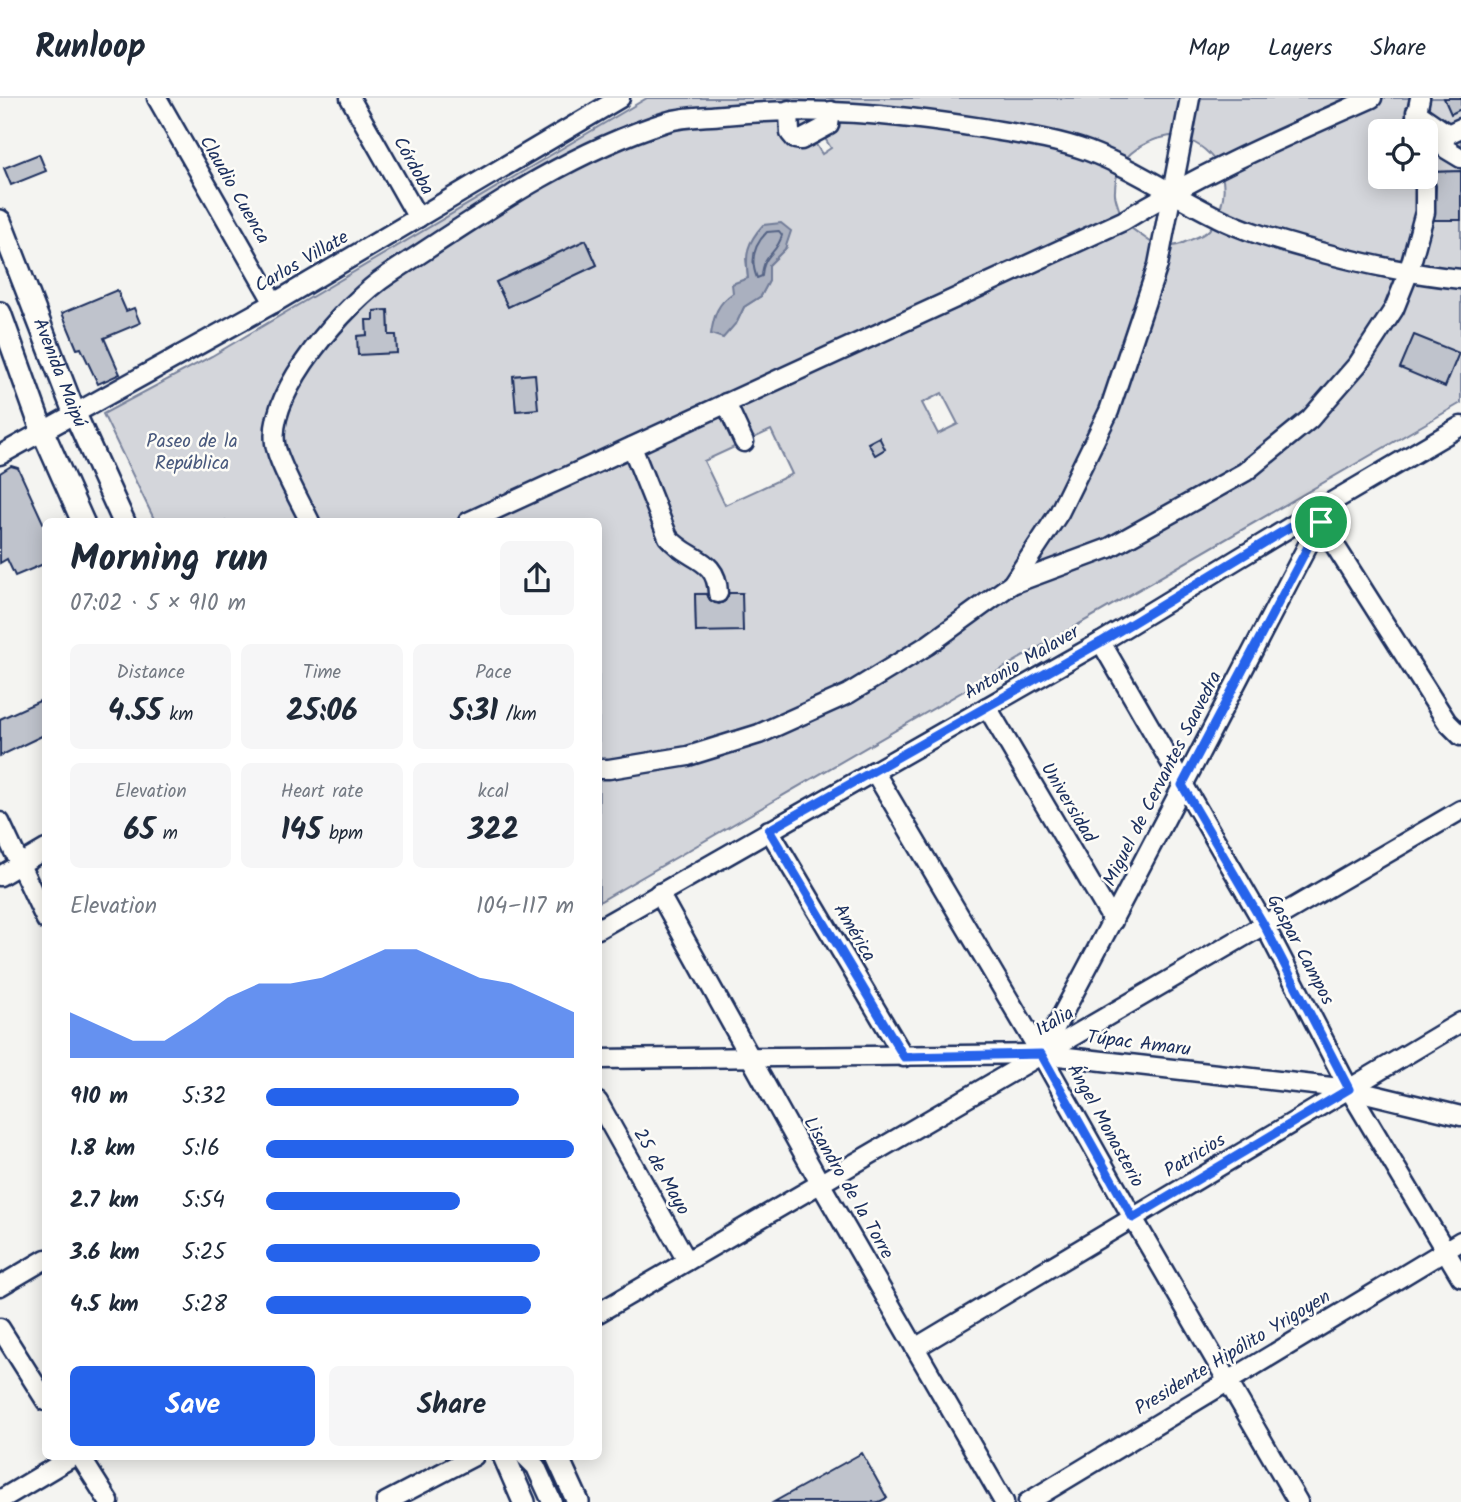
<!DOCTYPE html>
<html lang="en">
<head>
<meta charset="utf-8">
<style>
	:root { --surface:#fff; --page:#f6f6f7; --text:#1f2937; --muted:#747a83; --line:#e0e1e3; --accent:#2563eb }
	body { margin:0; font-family:Kalam,sans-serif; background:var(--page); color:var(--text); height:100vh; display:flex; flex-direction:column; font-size:26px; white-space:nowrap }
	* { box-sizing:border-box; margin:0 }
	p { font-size:23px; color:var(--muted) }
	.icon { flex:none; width:38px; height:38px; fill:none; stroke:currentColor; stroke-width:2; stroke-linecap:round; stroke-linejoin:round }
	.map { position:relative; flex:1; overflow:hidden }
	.side { position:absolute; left:42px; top:420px; width:560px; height:942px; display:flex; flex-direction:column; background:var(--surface); border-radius:10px; box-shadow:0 4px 18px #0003 }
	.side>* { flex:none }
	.fabs { position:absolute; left:1368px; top:21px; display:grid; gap:14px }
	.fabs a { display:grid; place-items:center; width:70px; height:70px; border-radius:10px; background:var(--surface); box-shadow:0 4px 18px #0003; font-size:35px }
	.pin { position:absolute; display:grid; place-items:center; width:60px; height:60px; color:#fff; margin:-30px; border:4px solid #fff; border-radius:50%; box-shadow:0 2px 7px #0007 }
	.round { display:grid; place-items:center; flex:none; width:74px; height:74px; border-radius:10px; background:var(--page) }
	.overview { display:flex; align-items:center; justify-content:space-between; height:119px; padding:0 28px }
	h1 { font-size:38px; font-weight:700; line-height:52px }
	.metrics { display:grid; grid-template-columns:repeat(3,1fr); gap:10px; height:119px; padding:7px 28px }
	.metrics div { display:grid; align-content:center; border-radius:10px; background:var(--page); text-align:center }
	.metrics b { font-size:30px; font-weight:700 }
	.metrics small { font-size:19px; font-weight:400 }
	.metrics p { font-size:19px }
	.chart { height:196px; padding:14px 28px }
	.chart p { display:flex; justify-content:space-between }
	.chart svg { width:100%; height:126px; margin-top:7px; fill:var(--accent); opacity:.7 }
	.action { display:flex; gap:14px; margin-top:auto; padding:14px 28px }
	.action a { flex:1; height:80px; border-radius:10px; background:var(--accent); color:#fff; font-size:28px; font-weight:700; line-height:80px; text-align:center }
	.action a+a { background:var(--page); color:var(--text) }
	ul { padding:0 28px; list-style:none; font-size:23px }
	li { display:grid; grid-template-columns:112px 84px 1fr; align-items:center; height:52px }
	li i { height:18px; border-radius:9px; background:var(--accent) }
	header { display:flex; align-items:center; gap:42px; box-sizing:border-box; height:98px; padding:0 35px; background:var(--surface); border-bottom:2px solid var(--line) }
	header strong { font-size:33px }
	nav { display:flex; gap:38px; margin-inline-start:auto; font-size:24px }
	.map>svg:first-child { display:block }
</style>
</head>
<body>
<header>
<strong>Runloop</strong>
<nav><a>Map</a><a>Layers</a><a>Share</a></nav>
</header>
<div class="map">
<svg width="1461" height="1404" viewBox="0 0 1461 1404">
	<rect width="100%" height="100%" fill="#f4f4f1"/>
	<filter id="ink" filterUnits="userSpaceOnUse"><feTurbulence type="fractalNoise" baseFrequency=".0143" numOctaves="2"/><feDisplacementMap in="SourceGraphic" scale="14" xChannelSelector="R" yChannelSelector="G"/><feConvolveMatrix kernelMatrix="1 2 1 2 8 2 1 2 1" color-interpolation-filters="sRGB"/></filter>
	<g filter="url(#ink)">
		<path fill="#d4d6db" stroke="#78829c" stroke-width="2" fill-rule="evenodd" d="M 647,0 L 1444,0 L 1451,16 L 1461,11 L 1461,73 L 1432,74 L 1433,122 L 1461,122 L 1461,305 L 599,804 L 598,424 L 155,423 L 103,316 L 212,258 ZM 819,31 L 831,50 L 822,56 L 810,37 ZM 1381,33 L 1426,33 L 1426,79 L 1381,79 ZM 1170,38 C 1206,41 1232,72 1221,108 C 1218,116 1215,126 1209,132 C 1203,138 1192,141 1185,144 C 1172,151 1156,149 1145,140 C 1134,132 1124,127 1120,114 C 1118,107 1114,99 1115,93 C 1115,60 1140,43 1170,38 ZM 585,142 L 597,167 L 508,209 L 496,184 ZM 785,151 L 769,167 L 769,183 L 761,198 L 744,209 L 737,224 L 733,195 L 748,180 L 746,161 ZM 388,212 L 389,237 L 396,237 L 397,255 L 367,237 L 366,222 L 374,222 L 374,213 ZM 534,276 L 537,311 L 516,313 L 513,278 ZM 942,295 L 958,326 L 938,336 L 922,305 ZM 771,332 L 792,376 L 725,407 L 704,363 ZM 741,495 L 742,495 L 696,534 L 695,496 Z"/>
		<path fill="#aab0bf" stroke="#717c98" stroke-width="2" d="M 781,125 L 791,133 L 785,151 L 769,167 L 769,183 L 761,198 L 744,209 L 737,224 L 723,240 L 711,236 C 714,217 717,206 733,195 L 732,186 L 748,180 C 745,155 747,145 763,127 Z"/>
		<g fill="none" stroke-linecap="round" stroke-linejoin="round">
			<path stroke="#546385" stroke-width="2" d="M 779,133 L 782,137 C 777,157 763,155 762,178 L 757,180 C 750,163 754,147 767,134 Z"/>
		</g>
		<g fill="#bfc3cc" stroke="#1b2f5e" stroke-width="2">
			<polygon points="1444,0 1461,0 1461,11 1451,16"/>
			<polygon points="39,56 46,73 11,87 4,70"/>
			<polygon points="1461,73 1461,122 1434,122 1436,88 1432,74"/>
			<polygon points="586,142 597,167 508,209 496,184"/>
			<polygon points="117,192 126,213 134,210 140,225 104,240 120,276 98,286 81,250 77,251 62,215"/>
			<polygon points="388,212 389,237 396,237 397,255 358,257 357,238 367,237 366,222 374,222 374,213"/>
			<polygon points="1414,237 1459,255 1445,289 1400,270"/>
			<polygon points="535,276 538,311 516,313 513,278"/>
			<polygon points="879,339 885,351 875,357 868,345"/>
			<polygon points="11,368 18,370 46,431 46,465 15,478 7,461 0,465 0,375"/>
			<polygon points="729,495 742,495 743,533 696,534 695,496 707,496 710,502 719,506 725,503"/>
			<polygon points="46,600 46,636 0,658 0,621"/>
			<polygon points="862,1355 887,1400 879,1404 774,1404"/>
		</g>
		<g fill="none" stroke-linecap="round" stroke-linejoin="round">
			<g stroke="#1b2f5e" stroke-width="23">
				<g id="minor">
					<polyline points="157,0 274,205"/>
					<polyline points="350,0 418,120"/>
					<polyline points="789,12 790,35 795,41 801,42 829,27 831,13"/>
					<polyline points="1416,14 1448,36"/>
					<polyline points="1461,30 1448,36 1444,44 1446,51 1461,60"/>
					<polyline points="1413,33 1420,0"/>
					<polyline points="726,305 744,344"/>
					<path d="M 632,349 L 668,439 C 688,463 717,459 718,495"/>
					<polyline points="0,357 274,205 620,0"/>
					<polyline points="1319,415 1320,424 1447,624 1461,638"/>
					<path d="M 310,424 C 301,405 277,363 275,345 C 268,292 347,204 388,177 C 477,119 564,56 666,24 C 684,18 705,19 723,17 C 812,8 894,16 982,30 C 1017,36 1055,41 1088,53 C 1133,70 1174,98 1217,119 C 1246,134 1280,143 1312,152 C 1362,165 1409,176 1461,181"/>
					<path d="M 468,424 L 1123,123 C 1202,74 1287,38 1372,0"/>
					<polyline points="1012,486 1109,450 1245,374 1310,321 1358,266 1394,211 1408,176 1425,114 1425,88 1422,79"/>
					<polyline points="1101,544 1264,826 1349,991 1461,1179"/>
					<polyline points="987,609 1113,823"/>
					<polyline points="598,671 609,671 688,658 759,636 848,596 928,547 1012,486 1059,415 1109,313 1158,167 1190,0"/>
					<polyline points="874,673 1041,956 1133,1120 1298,1404"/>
					<polyline points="0,724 46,822"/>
					<polyline points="769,732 904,959"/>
					<polyline points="0,778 46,751"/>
					<polyline points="659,795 820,1085 1004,1404"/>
					<polyline points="598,831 1101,544 1318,412 1461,328"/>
					<path d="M 1042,954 C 1137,779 1227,601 1320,424"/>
					<polyline points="598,961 1041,956 1349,991 1461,1018"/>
					<polyline points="598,1004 687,1163"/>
					<polyline points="0,1188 46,1161"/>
					<polyline points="598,1215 1461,712"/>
					<polyline points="0,1230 46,1303"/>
					<polyline points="915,1250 1461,924"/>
					<polyline points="80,1358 109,1404"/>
					<polyline points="525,1358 536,1369 552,1404"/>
					<polyline points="0,1402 74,1358"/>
					<polyline points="386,1404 474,1358"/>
					<polyline points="1028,1404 1461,1143"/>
				</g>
			</g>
			<g stroke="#1b2f5e" stroke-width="26">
				<g id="major">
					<path id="s1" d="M 0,123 L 74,314 L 124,424"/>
					<polyline points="0,215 42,332 83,424"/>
					<polyline points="504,1358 524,1404"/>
					<polyline points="557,1358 578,1404"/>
				</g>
			</g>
			<use href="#minor" stroke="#fdfcf7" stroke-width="18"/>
			<use href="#major" stroke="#fdfcf7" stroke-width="21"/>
		</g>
	</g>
	<g fill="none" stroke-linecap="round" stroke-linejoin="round" filter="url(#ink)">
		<g stroke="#fff" stroke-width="14">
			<polygon id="route" points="1318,412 1321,424 1182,687 1264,827 1349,991 1133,1120 1041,956 904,959 769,732 1101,544"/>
		</g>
		<use href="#route" stroke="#2563eb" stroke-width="9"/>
	</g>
	<g text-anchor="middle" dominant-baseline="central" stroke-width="5" stroke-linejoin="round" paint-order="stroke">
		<g font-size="19" fill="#1b2f5e" stroke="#fdfcf7">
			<text transform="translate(413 68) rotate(61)">Córdoba</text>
			<text transform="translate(234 92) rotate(60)">Claudio Cuenca</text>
			<text transform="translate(302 164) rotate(-30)">Carlos Villate</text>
			<text stroke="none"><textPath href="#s1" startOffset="163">Avenida Maipú</textPath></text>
			<text transform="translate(1022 565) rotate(-30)">Antonio Malaver</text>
			<text transform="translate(1163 681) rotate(-63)">Miguel de Cervantes Saavedra</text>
			<text transform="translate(1068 705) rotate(59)">Universidad</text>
			<text transform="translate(854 835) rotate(59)">América</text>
			<text transform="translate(1300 852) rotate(62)">Gaspar Campos</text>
			<text transform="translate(1055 924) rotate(-30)">Italia</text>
			<text transform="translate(1139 946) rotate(7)">Túpac Amaru</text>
			<text transform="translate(1105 1028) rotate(61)">Ángel Monasterio</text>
			<text transform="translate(1195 1058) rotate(-31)">Patricios</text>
			<text transform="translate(661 1074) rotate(61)">25 de Mayo</text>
			<text transform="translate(848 1090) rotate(60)">Lisandro de la Torre</text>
			<text transform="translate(1233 1255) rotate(-31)">Presidente Hipólito Yrigoyen</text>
		</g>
		<g font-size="19" fill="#49597d" stroke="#fdfcf7">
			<text x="192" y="344">Paseo de la<tspan x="192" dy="22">República</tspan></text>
		</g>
	</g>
</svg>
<div class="fabs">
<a><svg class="icon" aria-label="locate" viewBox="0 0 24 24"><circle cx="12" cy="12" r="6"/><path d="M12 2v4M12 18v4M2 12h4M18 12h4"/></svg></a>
</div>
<div class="pin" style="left:1321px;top:424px;background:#1e9e55"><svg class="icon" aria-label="arrive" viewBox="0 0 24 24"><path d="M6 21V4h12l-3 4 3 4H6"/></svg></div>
<section class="side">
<div class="overview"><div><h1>Morning run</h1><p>07:02 · 5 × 910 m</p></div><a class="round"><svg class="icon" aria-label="share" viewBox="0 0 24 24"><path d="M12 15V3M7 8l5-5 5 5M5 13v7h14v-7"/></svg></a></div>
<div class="metrics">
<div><p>Distance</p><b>4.55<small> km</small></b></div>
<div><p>Time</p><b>25:06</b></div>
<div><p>Pace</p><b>5:31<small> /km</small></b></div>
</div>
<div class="metrics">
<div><p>Elevation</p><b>65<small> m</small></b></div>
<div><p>Heart rate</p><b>145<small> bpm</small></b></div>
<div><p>kcal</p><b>322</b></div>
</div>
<div class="chart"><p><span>Elevation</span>104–117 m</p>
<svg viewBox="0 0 160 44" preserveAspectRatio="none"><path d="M0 44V28L10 33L20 38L30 38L40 31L50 23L60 18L70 18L80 16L90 11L100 6L110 6L120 11L130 16L140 18L150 23L160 28V44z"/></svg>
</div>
<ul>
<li><b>910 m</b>5:32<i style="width:82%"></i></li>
<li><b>1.8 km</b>5:16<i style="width:100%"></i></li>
<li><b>2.7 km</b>5:54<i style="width:63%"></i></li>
<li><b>3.6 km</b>5:25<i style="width:89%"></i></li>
<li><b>4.5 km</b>5:28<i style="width:86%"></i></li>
</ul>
<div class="action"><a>Save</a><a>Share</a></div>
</section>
</div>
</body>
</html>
